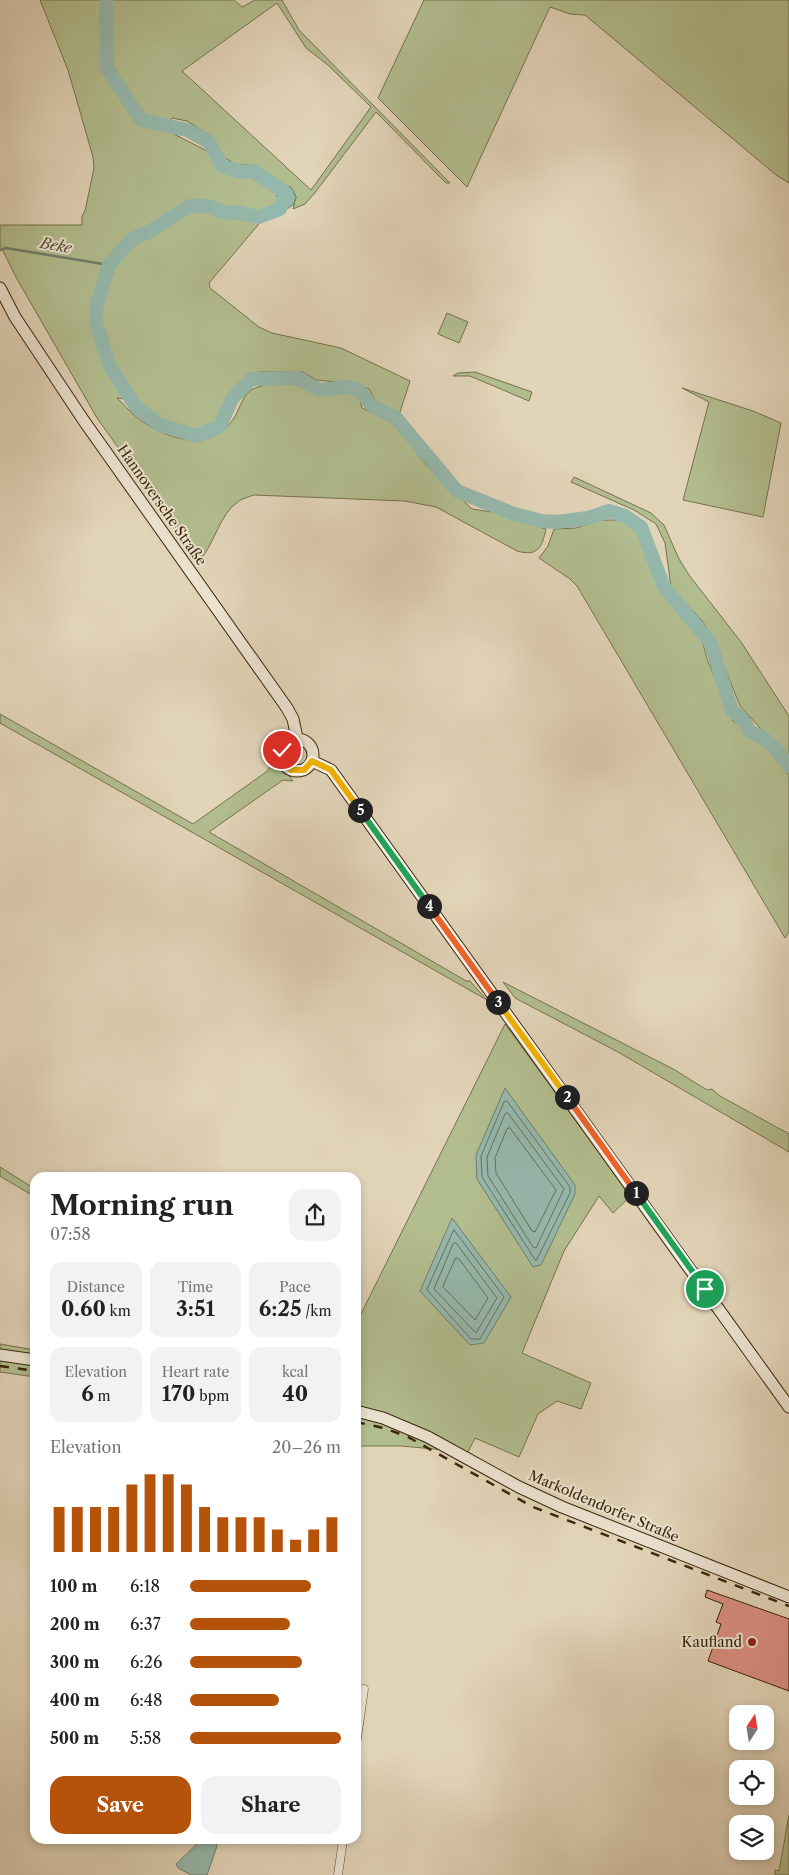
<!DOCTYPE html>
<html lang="en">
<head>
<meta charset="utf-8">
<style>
	:root { --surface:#fff; --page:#f2f2f2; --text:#222; --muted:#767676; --accent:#b45309 }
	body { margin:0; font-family:"Libre Caslon Text",serif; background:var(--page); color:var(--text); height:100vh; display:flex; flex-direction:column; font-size:19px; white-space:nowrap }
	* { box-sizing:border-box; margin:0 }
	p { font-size:16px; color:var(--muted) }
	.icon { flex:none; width:28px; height:28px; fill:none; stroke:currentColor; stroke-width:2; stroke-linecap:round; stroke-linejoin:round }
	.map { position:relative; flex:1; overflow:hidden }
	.drawer { position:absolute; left:30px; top:1172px; width:331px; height:672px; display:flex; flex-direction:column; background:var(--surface); border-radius:15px; box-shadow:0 2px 8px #0003 }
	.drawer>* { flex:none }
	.needle { width:32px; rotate:12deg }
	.buttons { position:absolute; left:729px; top:1705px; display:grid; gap:10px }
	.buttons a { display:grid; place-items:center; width:45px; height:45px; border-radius:10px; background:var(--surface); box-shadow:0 2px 8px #0003; font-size:25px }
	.pin { position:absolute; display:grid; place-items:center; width:42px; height:42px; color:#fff; margin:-21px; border:2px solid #fff; border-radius:50%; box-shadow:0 1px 5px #0007 }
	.km { position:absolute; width:25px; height:25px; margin:-12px; border-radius:50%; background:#222; color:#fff; font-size:14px; line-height:25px; text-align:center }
	.round { display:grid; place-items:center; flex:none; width:52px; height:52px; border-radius:15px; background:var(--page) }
	.overview { display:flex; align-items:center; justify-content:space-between; height:85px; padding:0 20px }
	h1 { font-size:28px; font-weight:800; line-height:38px }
	.figures { display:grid; grid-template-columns:repeat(3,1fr); gap:8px; height:85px; padding:5px 20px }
	.figures div { display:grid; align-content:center; border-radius:12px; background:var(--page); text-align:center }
	.figures b { font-size:21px; font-weight:800 }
	.figures small { font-size:14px; font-weight:400 }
	.figures p { font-size:14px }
	.chart { height:140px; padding:10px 20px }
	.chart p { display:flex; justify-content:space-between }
	.chart svg { width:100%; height:90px; margin-top:5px; stroke:var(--accent); stroke-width:6 }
	.button { display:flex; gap:10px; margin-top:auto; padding:10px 20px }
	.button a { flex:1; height:58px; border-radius:15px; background:var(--accent); color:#fff; font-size:20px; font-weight:800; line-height:58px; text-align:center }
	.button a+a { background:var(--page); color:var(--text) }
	ul { padding:0 20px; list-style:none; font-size:16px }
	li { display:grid; grid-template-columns:80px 60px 1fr; align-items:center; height:38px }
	li i { height:12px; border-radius:6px; background:var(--accent) }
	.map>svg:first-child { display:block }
</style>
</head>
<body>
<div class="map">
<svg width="789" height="1875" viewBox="0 0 789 1875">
	<rect width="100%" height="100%" fill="#e2d4b8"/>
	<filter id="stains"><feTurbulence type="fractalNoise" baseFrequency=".004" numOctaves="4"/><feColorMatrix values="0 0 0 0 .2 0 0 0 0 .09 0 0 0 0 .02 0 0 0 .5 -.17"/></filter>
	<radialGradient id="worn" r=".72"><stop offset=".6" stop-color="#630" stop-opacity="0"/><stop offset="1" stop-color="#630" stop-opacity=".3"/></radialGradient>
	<g fill="#b2bd8f" stroke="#76724c" fill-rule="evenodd">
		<path d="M 40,0 L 234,0 L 242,7 L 255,0 L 282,0 L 299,30 L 450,183 L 446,183 L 376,112 L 314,194 L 305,204 L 293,209 L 296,197 L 291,187 L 280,185 L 254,165 L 237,165 L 223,157 L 212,137 L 187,121 L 172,118 L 164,129 L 209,152 L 217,166 L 236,176 L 253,176 L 276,192 L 279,202 L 274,206 L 209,283 L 210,288 L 259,327 L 272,333 L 341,348 L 410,381 L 399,415 L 376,402 L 369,389 L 357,384 L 316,380 L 303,372 L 259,372 L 249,376 L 230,396 L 216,421 L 198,431 L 165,422 L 143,409 L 134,400 L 117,398 C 123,403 128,410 134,415 C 162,438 209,456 234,418 C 240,409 243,392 255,388 C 269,383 286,380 300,386 C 304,388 308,391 313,392 C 322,393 331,390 340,391 C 346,392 353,395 359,397 L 362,408 L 393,422 L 426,465 L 472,509 L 492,512 L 546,529 C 542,547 538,557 517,551 L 436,507 L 405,501 L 254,495 C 249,497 243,498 239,501 C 219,514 215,544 199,561 L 97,418 L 17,279 L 0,245 L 0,225 L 82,225 L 82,216 L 85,211 L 94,168 L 93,157 L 68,70 ZM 277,3 L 306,48 L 328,65 L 371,107 L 311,190 L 182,71 Z"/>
		<polygon points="424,0 789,0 789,183 776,175 585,15 570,14 550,7 467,187 378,98"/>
		<polygon points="447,313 468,322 459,343 438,334"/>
		<polygon points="475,372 532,392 529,401 470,376 453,376 458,373"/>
		<polygon points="682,388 753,411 781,423 763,517 683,500 709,402"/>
		<polygon points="574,477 651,513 664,525 679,559 689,575 741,642 789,716 789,760 740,706 714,640 703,622 671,587 665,543 656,524 634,510 571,482"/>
		<polygon points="600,520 623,520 638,529 659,589 702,639 707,659 733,721 741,726 745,734 762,743 776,755 789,775 789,932 785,938 577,586 570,579 539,558 548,546 554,529 576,528"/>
		<polygon points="0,714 193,824 266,772 276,760 293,781 283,780 209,832 468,982 469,980 487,1000 0,723"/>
		<polygon points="503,982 675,1070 707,1090 712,1089 720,1096 789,1134 789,1152 618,1052 515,998"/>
		<polygon points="505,1024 631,1196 613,1213 599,1196 564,1251 522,1353 591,1383 581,1409 557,1401 538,1414 519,1457 475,1438 468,1452 401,1446 356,1446 356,1324"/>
		<polygon points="0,1167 35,1189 35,1197 0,1176"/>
		<polygon points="0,1344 35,1350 35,1377 0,1372"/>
		<polygon points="789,1815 789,1875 775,1875 775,1870 779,1871"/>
	</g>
	<g fill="#95b8ac" stroke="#717e6a">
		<polygon points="274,181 280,185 291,187 296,197 294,204 287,209 274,206 279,202 276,192 270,187"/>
		<polygon points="505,1088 575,1185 575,1194 541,1265 533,1267 477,1179 476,1155"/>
		<polygon points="452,1218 511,1297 484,1343 470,1345 420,1291"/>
		<polygon points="201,1840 215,1840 217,1846 207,1875 191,1875 178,1868 176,1864"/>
	</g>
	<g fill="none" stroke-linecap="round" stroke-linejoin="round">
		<g stroke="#68705a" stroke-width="1">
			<polygon points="507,1101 570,1187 570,1193 536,1261 482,1177 481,1156 504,1102"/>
			<polygon points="508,1113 564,1189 536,1248 533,1247 488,1176 487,1157 505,1114"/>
			<polygon points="510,1128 556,1190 535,1232 532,1231 496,1173 495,1158 507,1129"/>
			<polygon points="454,1230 504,1297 480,1339 471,1339 427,1290"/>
			<polygon points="456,1243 497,1298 476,1333 434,1289 453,1244"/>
			<polygon points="456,1258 459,1259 488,1298 475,1320 443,1287"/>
		</g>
		<polyline stroke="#717e6a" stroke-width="2.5" points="0,250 6,248 109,265"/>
		<polyline stroke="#95b8ac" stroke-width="14" points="106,0 107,68 141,120 187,130 209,142 222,166 241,172 253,171 286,193 280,209 259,217 239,213 223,212 208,206 189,206 149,232 132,239 109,265 96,308 96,323 110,367 136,407 160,425 197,436 220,426 232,399 251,379 298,378 319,390 348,387 360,391 371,405 396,418 457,491 514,514 542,521 557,522 588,518 609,511 625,516 641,527 664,587 710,642 732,710 744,721 750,732 761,736 776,749 789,766"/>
	</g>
	<polygon fill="#da9082" stroke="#3a2708" points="707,1590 789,1619 789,1691 708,1661 721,1624 716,1622 723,1604 705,1597"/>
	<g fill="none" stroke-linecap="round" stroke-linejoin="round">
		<g stroke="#645234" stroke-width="9">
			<g id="street">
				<polyline points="356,1745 364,1689"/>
				<polyline points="338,1875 343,1840"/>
			</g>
		</g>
		<g stroke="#3a2708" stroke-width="13">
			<g id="secondary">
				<polyline points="0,288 15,317 84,421 287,708 293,719 297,738"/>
				<circle cx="297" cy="755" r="16"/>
				<polyline points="312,761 331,770 789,1407"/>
				<polyline points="0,1355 35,1360"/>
				<polyline points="356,1411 383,1418 428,1437 519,1487 562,1507 789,1597"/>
			</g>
		</g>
		<use href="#street" stroke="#ece3d1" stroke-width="8"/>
		<use href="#secondary" stroke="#ece3d1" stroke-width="11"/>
		<g stroke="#3a2708" stroke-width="2.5" stroke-dasharray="9 9" stroke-linecap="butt">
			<polyline points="0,1366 35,1371"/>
			<polyline points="356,1422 384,1428 408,1437 533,1507 789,1606"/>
		</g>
	</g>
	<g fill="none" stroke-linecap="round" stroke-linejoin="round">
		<g stroke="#fff" stroke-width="10">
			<polyline id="split-1" points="636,1193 705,1289"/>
		</g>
		<g stroke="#fff" stroke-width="10">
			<polyline id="split-2" points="567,1097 636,1193"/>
		</g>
		<g stroke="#fff" stroke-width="10">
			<polyline id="split-3" points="498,1002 567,1097"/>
		</g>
		<g stroke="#fff" stroke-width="10">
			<polyline id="split-4" points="429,906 498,1002"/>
		</g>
		<g stroke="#fff" stroke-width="10">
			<polyline id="split-5" points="360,810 429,906"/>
		</g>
		<g stroke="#fff" stroke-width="10">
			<polyline id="split-6" points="282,750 282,760 291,770 304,770 312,761 331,770 360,810"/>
		</g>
		<use href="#split-1" stroke="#22a559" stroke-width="6"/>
		<use href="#split-2" stroke="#f0652b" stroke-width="6"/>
		<use href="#split-3" stroke="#f5b400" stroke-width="6"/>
		<use href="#split-4" stroke="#f0652b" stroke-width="6"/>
		<use href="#split-5" stroke="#22a559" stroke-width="6"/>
		<use href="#split-6" stroke="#f5b400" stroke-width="6"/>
	</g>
	<circle fill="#8f2418" stroke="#ece3d1" stroke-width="2" cx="752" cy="1642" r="5"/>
	<g text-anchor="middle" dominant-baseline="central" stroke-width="4" stroke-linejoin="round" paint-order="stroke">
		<g font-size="14" fill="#3a2708" stroke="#ece3d1">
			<text transform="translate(162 505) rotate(55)">Hannoversche Straße</text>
			<text transform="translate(604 1506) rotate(23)">Markoldendorfer Straße</text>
		</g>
		<g font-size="14" fill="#3a2708" stroke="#ece3d1" text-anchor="end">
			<text x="742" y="1642">Kaufland</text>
		</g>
		<g font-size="15" font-style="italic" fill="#514b31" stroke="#ece3d1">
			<text transform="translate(56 245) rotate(10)">Beke</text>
		</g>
	</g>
	<rect width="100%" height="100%" filter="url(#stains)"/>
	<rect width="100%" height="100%" fill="url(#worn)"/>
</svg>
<div class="buttons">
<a><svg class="needle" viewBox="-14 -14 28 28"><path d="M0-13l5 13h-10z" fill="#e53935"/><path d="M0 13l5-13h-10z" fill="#767676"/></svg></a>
<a><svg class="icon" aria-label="locate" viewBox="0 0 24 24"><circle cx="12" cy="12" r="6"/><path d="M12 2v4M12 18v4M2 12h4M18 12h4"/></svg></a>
<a><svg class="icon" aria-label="layers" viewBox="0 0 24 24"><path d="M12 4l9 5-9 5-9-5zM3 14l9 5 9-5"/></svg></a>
</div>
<div class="pin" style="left:705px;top:1289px;background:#1e9e55"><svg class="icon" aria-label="arrive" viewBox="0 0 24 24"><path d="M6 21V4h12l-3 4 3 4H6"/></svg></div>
<div class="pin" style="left:282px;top:750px;background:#d93025"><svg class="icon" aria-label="check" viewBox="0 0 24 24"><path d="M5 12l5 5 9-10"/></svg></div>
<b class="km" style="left:636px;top:1193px">1</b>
<b class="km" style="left:567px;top:1097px">2</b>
<b class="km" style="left:498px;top:1002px">3</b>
<b class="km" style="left:429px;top:906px">4</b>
<b class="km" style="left:360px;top:810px">5</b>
<section class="drawer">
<div class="overview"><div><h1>Morning run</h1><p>07:58</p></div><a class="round"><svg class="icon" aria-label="share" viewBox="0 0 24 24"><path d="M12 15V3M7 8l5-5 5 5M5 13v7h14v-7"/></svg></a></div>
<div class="figures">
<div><p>Distance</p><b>0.60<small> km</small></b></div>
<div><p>Time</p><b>3:51</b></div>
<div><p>Pace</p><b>6:25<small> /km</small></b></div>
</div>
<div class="figures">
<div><p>Elevation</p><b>6<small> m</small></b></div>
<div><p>Heart rate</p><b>170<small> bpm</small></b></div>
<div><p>kcal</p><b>40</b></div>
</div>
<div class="chart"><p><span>Elevation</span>20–26 m</p>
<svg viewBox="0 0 160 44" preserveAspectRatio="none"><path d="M5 44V22M15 44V22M25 44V22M35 44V22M45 44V11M55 44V6M65 44V6M75 44V11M85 44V22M95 44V27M105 44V27M115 44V27M125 44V33M135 44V38M145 44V33M155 44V27"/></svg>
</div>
<ul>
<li><b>100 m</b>6:18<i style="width:80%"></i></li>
<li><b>200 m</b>6:37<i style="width:66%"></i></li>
<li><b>300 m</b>6:26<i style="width:74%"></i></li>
<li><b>400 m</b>6:48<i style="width:59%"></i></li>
<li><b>500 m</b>5:58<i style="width:100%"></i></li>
</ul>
<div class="button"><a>Save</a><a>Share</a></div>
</section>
</div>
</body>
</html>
